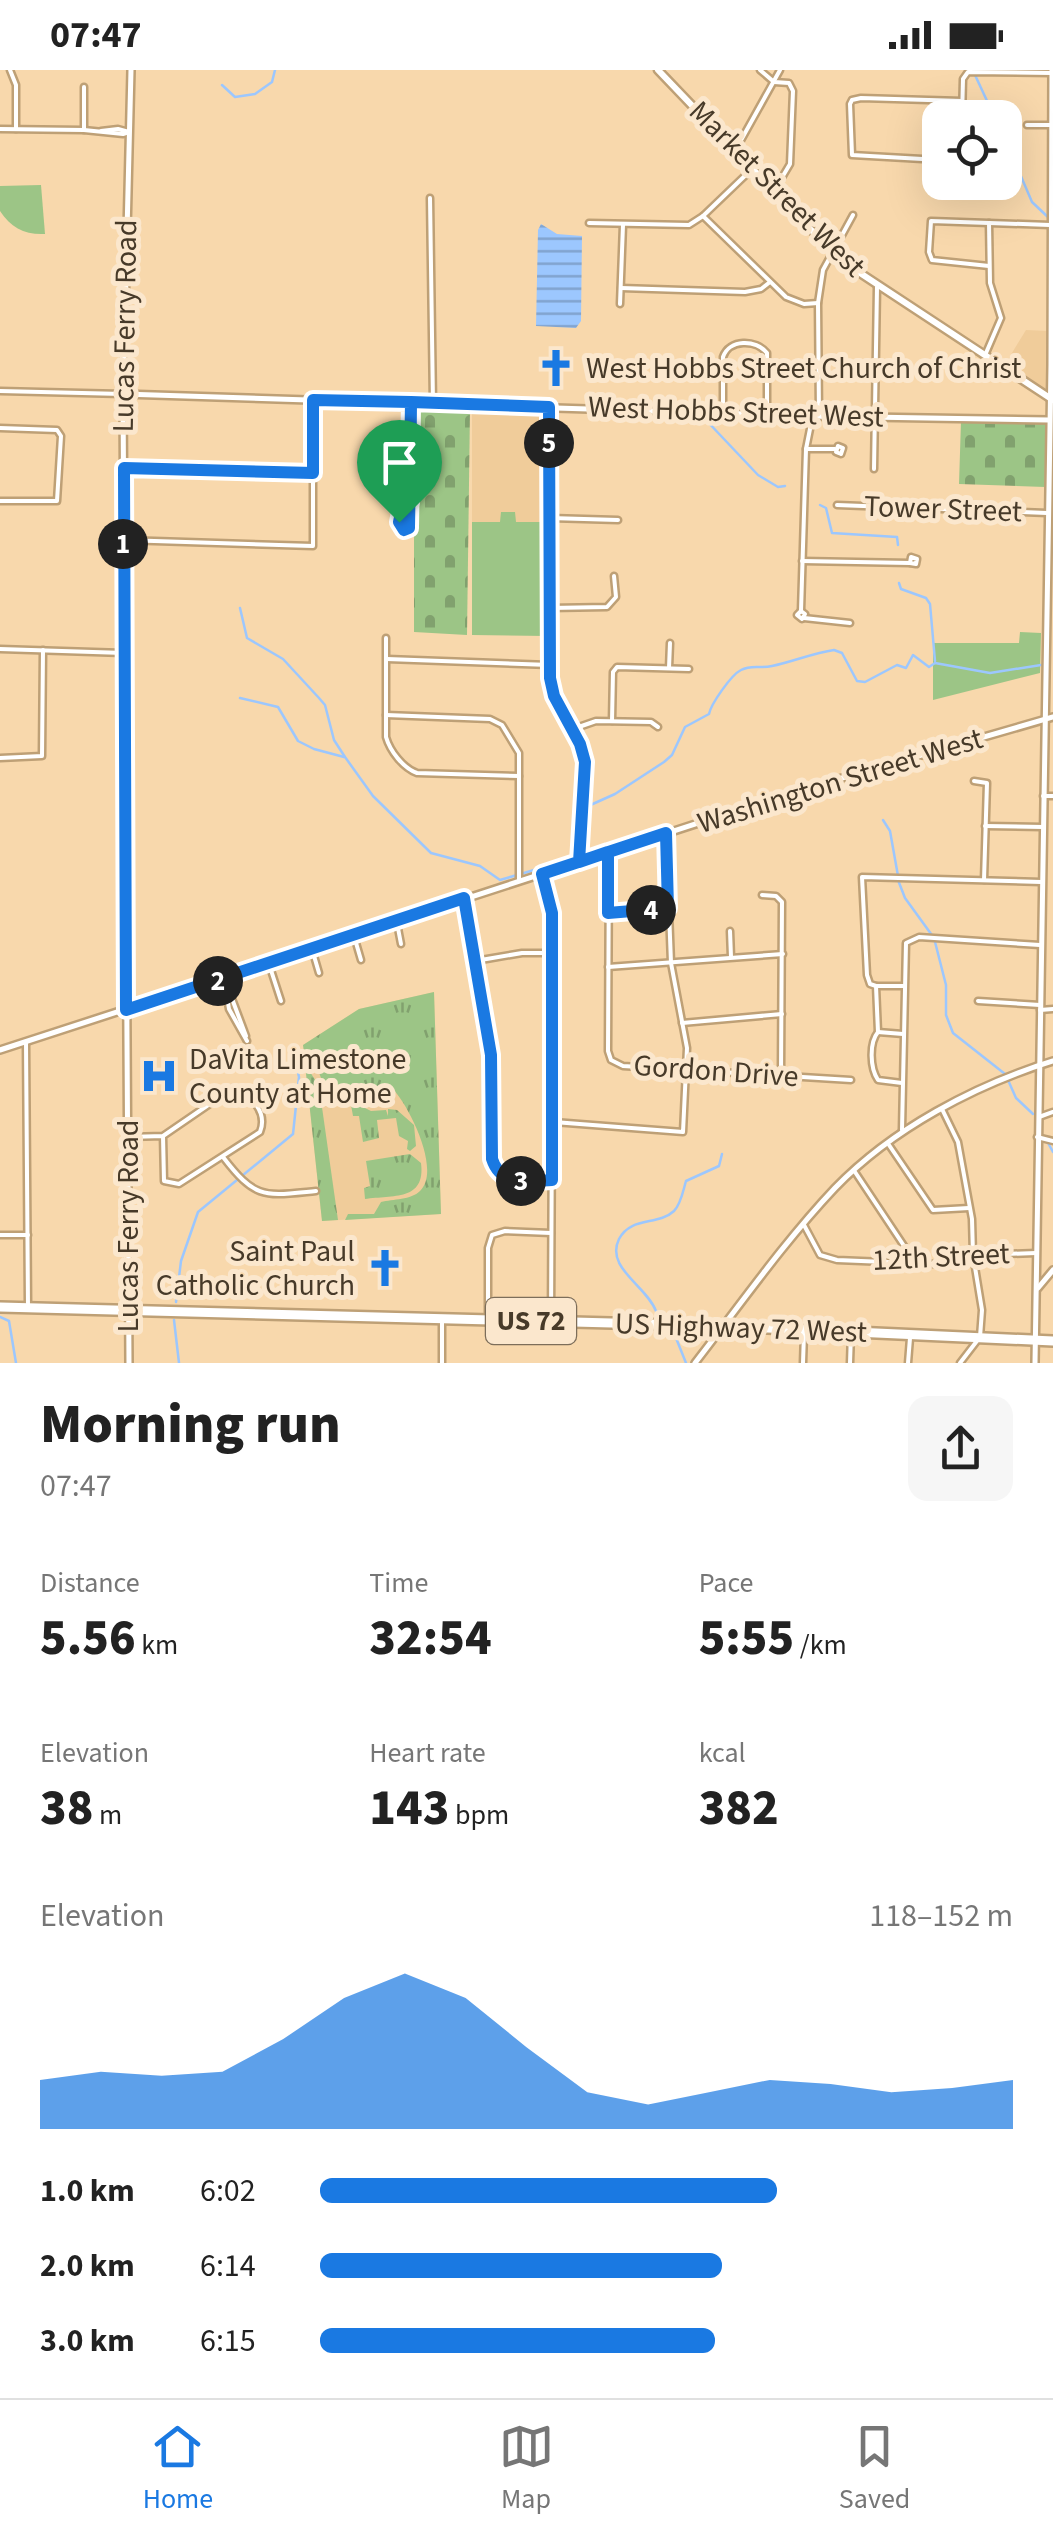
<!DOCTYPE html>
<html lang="en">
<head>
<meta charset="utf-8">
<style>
	:root { --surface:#fff; --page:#f6f6f6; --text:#222; --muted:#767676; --line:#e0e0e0; --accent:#1a79e2 }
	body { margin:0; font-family:"Source Sans 3",sans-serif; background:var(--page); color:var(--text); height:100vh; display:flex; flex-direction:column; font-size:38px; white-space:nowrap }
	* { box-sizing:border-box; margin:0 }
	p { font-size:32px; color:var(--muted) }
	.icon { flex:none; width:55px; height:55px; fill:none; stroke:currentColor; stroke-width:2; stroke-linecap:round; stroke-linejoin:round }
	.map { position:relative; height:1293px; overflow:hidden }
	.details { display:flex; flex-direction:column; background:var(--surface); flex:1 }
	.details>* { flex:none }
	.buttons { position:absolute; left:922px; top:30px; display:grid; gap:20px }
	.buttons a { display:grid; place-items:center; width:100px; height:100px; border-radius:20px; background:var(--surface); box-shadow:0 10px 40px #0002; font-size:50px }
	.pin { position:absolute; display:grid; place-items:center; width:85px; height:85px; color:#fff; margin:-102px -42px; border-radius:50% 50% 50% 0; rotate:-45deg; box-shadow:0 0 10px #0007 }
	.pin .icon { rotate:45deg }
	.km { position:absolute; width:50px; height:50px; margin:-25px; border-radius:50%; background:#222; color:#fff; font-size:28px; line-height:50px; text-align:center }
	.round { display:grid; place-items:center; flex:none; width:105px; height:105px; border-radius:20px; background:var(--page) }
	.head { display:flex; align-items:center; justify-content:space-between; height:170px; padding:0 40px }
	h1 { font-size:55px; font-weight:800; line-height:75px }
	.stats { display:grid; grid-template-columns:repeat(3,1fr); gap:15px; height:170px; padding:10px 40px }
	.stats div { display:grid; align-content:center }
	.stats b { font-size:50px; font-weight:800 }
	.stats small { font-size:28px; font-weight:400 }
	.stats p { font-size:28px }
	.chart { height:280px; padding:20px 40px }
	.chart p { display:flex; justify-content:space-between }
	.chart svg { width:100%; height:180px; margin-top:10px; fill:var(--accent); opacity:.7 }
	ul { padding:0 40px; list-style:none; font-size:32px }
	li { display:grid; grid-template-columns:160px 120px 1fr; align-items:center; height:75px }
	li i { height:25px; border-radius:12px; background:var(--accent) }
	.status { display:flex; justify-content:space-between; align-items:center; height:70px; padding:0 50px; background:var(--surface); direction:ltr }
	.status svg { height:28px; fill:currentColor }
	.tabs { display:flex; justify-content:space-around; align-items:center; height:140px; border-top:2px solid var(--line); background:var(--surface); font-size:28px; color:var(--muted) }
	.tabs a { display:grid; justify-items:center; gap:5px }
	.tabs .current { color:var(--accent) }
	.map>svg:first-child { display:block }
</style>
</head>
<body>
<div class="status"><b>07:47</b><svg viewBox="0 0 49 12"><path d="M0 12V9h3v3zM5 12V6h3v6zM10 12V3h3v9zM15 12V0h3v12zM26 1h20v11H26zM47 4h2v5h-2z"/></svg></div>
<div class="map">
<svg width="1053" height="1293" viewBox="0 0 1053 1293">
	<defs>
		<pattern id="grass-tufts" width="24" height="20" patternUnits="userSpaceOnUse" patternTransform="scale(2.5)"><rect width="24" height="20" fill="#9cc586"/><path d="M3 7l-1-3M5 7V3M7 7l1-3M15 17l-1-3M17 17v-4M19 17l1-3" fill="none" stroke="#81a16e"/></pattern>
		<pattern id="cemetery-stones" width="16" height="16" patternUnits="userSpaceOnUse" patternTransform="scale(2.5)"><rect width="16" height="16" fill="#9cc586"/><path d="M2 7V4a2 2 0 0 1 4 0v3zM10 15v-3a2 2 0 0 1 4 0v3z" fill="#81a16e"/></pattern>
		<pattern id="water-rules" width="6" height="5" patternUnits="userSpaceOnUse" patternTransform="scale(2.5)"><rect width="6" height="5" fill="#9cc7fe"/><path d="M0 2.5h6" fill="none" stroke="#81a3ce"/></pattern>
	</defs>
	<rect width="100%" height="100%" fill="#f8d8ac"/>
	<g fill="#f0cc9a">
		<polygon points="1026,260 1047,261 1046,321 1004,296"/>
		<polygon points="472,338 545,339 547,452 472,452"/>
		<polygon points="434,922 441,1144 322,1151 303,975 359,939"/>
	</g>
	<g fill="url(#grass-tufts)">
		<path d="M 434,922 L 441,1144 L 345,1150 L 348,1144 L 374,1144 L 381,1132 C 393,1129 411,1130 420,1121 C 442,1100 408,1034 392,1018 L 357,1022 L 355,1018 L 327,1024 L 318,1000 L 305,988 L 303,975 L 359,939 Z"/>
		<polygon points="305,994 319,1016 338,1150 322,1151"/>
		<polygon points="351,1035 359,1035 371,1041 386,1040 388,1046 388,1039 397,1040 414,1055 416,1076 410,1081 407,1079 408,1071 399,1066 396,1048 377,1050 379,1068 363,1072 359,1046 353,1046"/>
		<path d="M 410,1084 L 421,1093 C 426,1131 393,1125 365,1129 L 364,1118 L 370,1116 L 366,1091 Z"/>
	</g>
	<g fill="url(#cemetery-stones)">
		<polygon points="414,337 470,339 467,565 414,562"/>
		<polygon points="961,351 1047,353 1045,417 959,414"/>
	</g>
	<g fill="#9cc586">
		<path d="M 41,115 L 45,164 C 25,165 11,158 0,141 L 0,116 Z"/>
		<polygon points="501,442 515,442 516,452 547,452 547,566 472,565 472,452 500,452"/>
		<polygon points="1020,562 1041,563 1040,603 933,630 933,573 1019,573"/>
	</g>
	<polygon fill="url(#water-rules)" points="541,154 557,164 582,166 581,251 576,258 536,256 538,160"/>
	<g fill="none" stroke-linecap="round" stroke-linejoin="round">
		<g stroke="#9cc7fe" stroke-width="2.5">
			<polyline points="975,5 995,48"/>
			<polyline points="222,15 235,27 255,24 272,12 275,0"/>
			<polyline points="1005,69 1032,132 1050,149"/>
			<polyline points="705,349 758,405 778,417 785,416"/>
			<polyline points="820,435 826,438 832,463 897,467 898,475"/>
			<polyline points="899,513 901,519 926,528 930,534 935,591"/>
			<polyline points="240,538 247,568 283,589 319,628 325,635 334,670 345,687 373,726 431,783 480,796 500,810 572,789 572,785"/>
			<polyline points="240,628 278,637 298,671 314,679 344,687"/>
			<path d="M 586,737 L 615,724 L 664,692 L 672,685 L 685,657 L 709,644 C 711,634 731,605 741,600 C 752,594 761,599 772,596 C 792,592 813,583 834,580 L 842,583 L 857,611 L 865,612 L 897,595 L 906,598 L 913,585 L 929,597 L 935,593 L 990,603 L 1041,595"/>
			<polyline points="883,750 890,761 898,806"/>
			<polyline points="898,810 905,828 934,868 946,915 946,945 953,963 1005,1004"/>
			<polyline points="1008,1010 1016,1028 1033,1044"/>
			<polyline points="1042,1071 1047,1071 1053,1082"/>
			<polyline points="176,1232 181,1191 198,1142 293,1064 299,1007 296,993"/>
			<polyline points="0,1247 9,1251 16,1293"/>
			<path d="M 674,1247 L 656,1241 C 646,1215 605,1198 619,1169 C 631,1146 658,1156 674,1141 C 681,1134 683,1121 686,1111 L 719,1096 L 722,1084"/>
			<polyline points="174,1250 179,1293"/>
			<polyline points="674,1263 686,1293"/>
		</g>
		<g stroke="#bea076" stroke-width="9">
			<g id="minor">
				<polyline points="10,0 16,15 16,59"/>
				<polyline points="760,0 774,12 789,13 793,21 790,94 774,121"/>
				<polyline points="962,48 963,9 968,2 1052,3"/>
				<polyline points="1027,55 1051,55"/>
				<polyline points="0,59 84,60 123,64 129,62"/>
				<polyline points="84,60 84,17"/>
				<polyline points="101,61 118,59 129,62"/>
				<polyline points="735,81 780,0"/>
				<polyline points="940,90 852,85 850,34 852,30 861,28 962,31"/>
				<polyline points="962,112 962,121"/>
				<polyline points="430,128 433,333"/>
				<polyline points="703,146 786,227 804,234 818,233"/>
				<polyline points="589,153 689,155 703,146 752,99"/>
				<polyline points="989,196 932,190 929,182 931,151 1050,155"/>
				<polyline points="621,218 745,222 761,219 770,212"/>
				<polyline points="620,234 623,155"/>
				<polyline points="986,283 1001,248 990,213 989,153"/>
				<polyline points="0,321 123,324"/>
				<polyline points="549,340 550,608 554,626 580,674 585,692 579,792"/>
				<path d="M 723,343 L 723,287 C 729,269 756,269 767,283 L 767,345"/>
				<polyline points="819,346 818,233 823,200 853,145"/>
				<polyline points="0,358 57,360 61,366 57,431 0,431"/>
				<polygon points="838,376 843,378 841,384 836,382"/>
				<polyline points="806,379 835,379"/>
				<polyline points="124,398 313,403"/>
				<polyline points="874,399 877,217"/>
				<polyline points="410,433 411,332"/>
				<polygon points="410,433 410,454 405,460 400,457 400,443"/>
				<polyline points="837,435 1047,443"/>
				<polyline points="550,448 618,450"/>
				<polyline points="123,470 313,476 313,331"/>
				<polygon points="911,487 917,489 916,494 910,493"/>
				<polyline points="802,491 910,493"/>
				<polyline points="550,538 607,537 616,527 614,506"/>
				<polyline points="801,541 806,379 811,354 807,346"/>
				<polygon points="801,541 805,544 802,549 797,545"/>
				<polyline points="804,548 850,553"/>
				<path d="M 386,568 L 386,667 C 390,681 403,698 417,703 L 519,706"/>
				<polyline points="0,579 124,583"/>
				<polyline points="387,589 550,595"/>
				<polyline points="669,598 670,573"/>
				<polyline points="386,645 490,649 502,655 519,683 519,811"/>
				<polyline points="612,651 613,602 617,597 689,599"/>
				<polyline points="573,659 596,651 651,652 658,657"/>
				<polyline points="0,688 42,686 43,580"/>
				<polyline points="974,711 987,713 984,810"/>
				<polyline points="1043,726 1053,726"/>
				<polyline points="985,756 1043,757"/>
				<polyline points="609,782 608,981 611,990 623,996 851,1010"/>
				<polyline points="542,804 553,843 551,1251"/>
				<polyline points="762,825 776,826 782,832 781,1004"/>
				<path d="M 464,829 L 491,985 L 492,1089 C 501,1117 528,1111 552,1110"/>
				<polyline points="608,843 668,838"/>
				<polyline points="394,852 397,853 401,874"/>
				<polyline points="730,861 731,887"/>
				<polyline points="354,866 361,890"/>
				<polyline points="312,879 319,903"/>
				<polyline points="475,891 522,883 553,883"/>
				<polyline points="269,894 281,931"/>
				<polyline points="608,897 783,884"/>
				<polyline points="224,909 229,939 247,971"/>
				<polyline points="225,910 246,966"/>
				<polyline points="876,916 904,916"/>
				<polyline points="978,931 1040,935"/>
				<polyline points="1040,940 1053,939"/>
				<polyline points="682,953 782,944"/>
				<polyline points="878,962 903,964"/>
				<polyline points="26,972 28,1237"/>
				<path d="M 902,1013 L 878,1010 C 870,998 869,973 878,962 L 876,916 L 870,914 L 867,905 L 862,807 L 1041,812"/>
				<polyline points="942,1039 958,1072 972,1149 973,1185 982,1240 980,1267 960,1293"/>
				<polyline points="1039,1047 1053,1042"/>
				<polyline points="554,1052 683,1062 687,978 671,893 666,763"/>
				<polyline points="902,1060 906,873 919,867 1040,875"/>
				<path d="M 128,1067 L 163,1066 L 233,1018 C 251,1025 268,1042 260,1062 L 179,1114 L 164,1111 L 163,1066"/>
				<polyline points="1037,1067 1053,1071"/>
				<polyline points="889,1075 933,1140 969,1138"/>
				<path d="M 223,1087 C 256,1130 264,1126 316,1121"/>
				<polyline points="855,1102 916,1194"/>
				<polyline points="804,1155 820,1185 837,1190 933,1194 973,1185 1036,1183"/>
				<polyline points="0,1165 28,1165"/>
				<polyline points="488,1250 488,1178 492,1165 505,1161 551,1163"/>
				<polyline points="442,1293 442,1248"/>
				<polyline points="803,1293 804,1263"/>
				<polyline points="850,1293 851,1263"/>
				<polyline points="908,1293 910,1268"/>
			</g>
		</g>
		<g stroke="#bea076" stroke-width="10">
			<g id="tertiary">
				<polyline points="123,324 807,346 1049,350"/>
				<polyline points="0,980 797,721 1053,647"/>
				<polyline points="1038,1218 1053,1200"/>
				<polyline points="129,1293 123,324 131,0"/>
				<path d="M 695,1293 C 740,1235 784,1172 835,1118 C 892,1059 975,1015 1053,991"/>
				<polyline points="1035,1293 1051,295 1052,0"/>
			</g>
		</g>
		<g stroke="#bea076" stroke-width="11">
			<polyline id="secondary" points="658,0 810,159 857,201 1053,330"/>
		</g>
		<g stroke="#bea076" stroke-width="14">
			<polyline id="trunk" points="0,1237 724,1256 1053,1271"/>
		</g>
		<use href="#minor" stroke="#fff" stroke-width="4"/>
		<use href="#tertiary" stroke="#fff" stroke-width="5"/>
		<use href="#secondary" stroke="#fff" stroke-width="6"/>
		<use href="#trunk" stroke="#fff" stroke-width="9"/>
	</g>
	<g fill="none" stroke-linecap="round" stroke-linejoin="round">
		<g stroke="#fff" stroke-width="20">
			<path id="route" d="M 399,452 L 402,438 L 410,433 L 411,332 L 313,330 L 313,403 L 124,398 L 126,940 L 464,828 L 491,985 L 492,1089 C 501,1117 528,1111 552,1110 L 552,843 L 542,804 L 666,763 L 668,838 L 608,843 L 608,782 L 579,792 L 585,692 L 580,674 L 554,626 L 550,608 L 549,337 L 411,332 L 409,458 L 404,460 L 399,452"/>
		</g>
		<use href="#route" stroke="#1a79e2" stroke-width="12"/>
	</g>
	<defs>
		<g id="church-bare" transform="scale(3)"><path d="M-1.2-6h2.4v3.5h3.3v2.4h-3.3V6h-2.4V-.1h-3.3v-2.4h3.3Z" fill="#1a79e2" stroke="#fbe7cd" stroke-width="2.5" paint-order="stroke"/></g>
		<g id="hospital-bare" transform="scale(3)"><path d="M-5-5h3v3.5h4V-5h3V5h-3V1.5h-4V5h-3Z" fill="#1a79e2" stroke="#fbe7cd" stroke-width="2.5" paint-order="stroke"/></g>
	</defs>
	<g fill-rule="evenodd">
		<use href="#church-bare" x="556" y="298"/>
		<use href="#hospital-bare" x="159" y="1006"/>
		<use href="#church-bare" x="385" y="1198"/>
	</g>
	<g text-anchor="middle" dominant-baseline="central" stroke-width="10" stroke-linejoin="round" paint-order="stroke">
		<rect fill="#fbe7cd" stroke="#7d6e5a" stroke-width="2.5" x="486" y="1228" width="90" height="46" rx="8"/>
		<g font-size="28" font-weight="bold" fill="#473a29">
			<text x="531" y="1251">US 72</text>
		</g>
		<g font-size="30" fill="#473a29" stroke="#fbe7cd">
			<text transform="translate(777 119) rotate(45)">Market Street West</text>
			<text transform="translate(125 256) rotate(-89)">Lucas Ferry Road</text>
			<text transform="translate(736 342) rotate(2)">West Hobbs Street West</text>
			<text transform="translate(943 439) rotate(2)">Tower Street</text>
			<text transform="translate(840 711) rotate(-17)">Washington Street West</text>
			<text transform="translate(716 1001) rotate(4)">Gordon Drive</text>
			<text transform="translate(128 1156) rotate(-90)">Lucas Ferry Road</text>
			<text transform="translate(941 1187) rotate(-3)">12th Street</text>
			<text transform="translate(741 1258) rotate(2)">US Highway 72 West</text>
		</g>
		<g font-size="30" fill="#473a29" stroke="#fbe7cd" text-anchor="start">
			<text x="586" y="298">West Hobbs Street Church of Christ</text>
			<text x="189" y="989">DaVita Limestone<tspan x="189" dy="34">County at Home</tspan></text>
			<text x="355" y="1181" text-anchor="end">Saint Paul<tspan x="355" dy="34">Catholic Church</tspan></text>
		</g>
	</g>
</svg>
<div class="buttons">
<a><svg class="icon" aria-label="locate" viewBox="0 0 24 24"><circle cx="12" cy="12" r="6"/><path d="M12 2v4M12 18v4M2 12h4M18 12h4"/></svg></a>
</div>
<div class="pin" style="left:399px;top:452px;background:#1e9e55"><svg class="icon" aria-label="arrive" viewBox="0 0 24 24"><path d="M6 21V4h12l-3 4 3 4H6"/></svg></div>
<b class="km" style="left:123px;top:474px">1</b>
<b class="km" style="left:218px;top:911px">2</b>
<b class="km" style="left:521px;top:1111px">3</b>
<b class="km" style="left:651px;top:840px">4</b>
<b class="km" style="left:549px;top:373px">5</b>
</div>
<section class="details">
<div class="head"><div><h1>Morning run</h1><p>07:47</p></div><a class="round"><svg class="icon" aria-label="share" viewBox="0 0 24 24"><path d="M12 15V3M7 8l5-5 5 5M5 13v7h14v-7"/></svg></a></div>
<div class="stats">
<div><p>Distance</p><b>5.56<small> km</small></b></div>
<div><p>Time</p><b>32:54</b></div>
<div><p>Pace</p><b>5:55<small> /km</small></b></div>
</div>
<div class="stats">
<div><p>Elevation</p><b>38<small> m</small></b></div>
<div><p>Heart rate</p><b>143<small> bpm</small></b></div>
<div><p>kcal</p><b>382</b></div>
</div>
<div class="chart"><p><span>Elevation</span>118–152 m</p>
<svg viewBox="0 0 160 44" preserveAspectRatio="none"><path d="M0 44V32L10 30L20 31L30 30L40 22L50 12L60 6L70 12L80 24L90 35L100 38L110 35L120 32L130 33L140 35L150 34L160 32V44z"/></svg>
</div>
<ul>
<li><b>1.0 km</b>6:02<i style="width:66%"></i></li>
<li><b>2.0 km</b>6:14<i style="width:58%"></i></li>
<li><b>3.0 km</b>6:15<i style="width:57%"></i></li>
</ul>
</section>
<nav class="tabs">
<a class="current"><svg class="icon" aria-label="home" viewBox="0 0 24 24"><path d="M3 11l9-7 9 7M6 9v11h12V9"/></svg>Home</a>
<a><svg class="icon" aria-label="map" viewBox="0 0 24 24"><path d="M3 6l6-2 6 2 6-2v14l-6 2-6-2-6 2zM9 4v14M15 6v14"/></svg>Map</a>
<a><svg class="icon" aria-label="saved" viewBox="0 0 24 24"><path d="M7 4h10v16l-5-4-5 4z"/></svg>Saved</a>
</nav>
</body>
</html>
